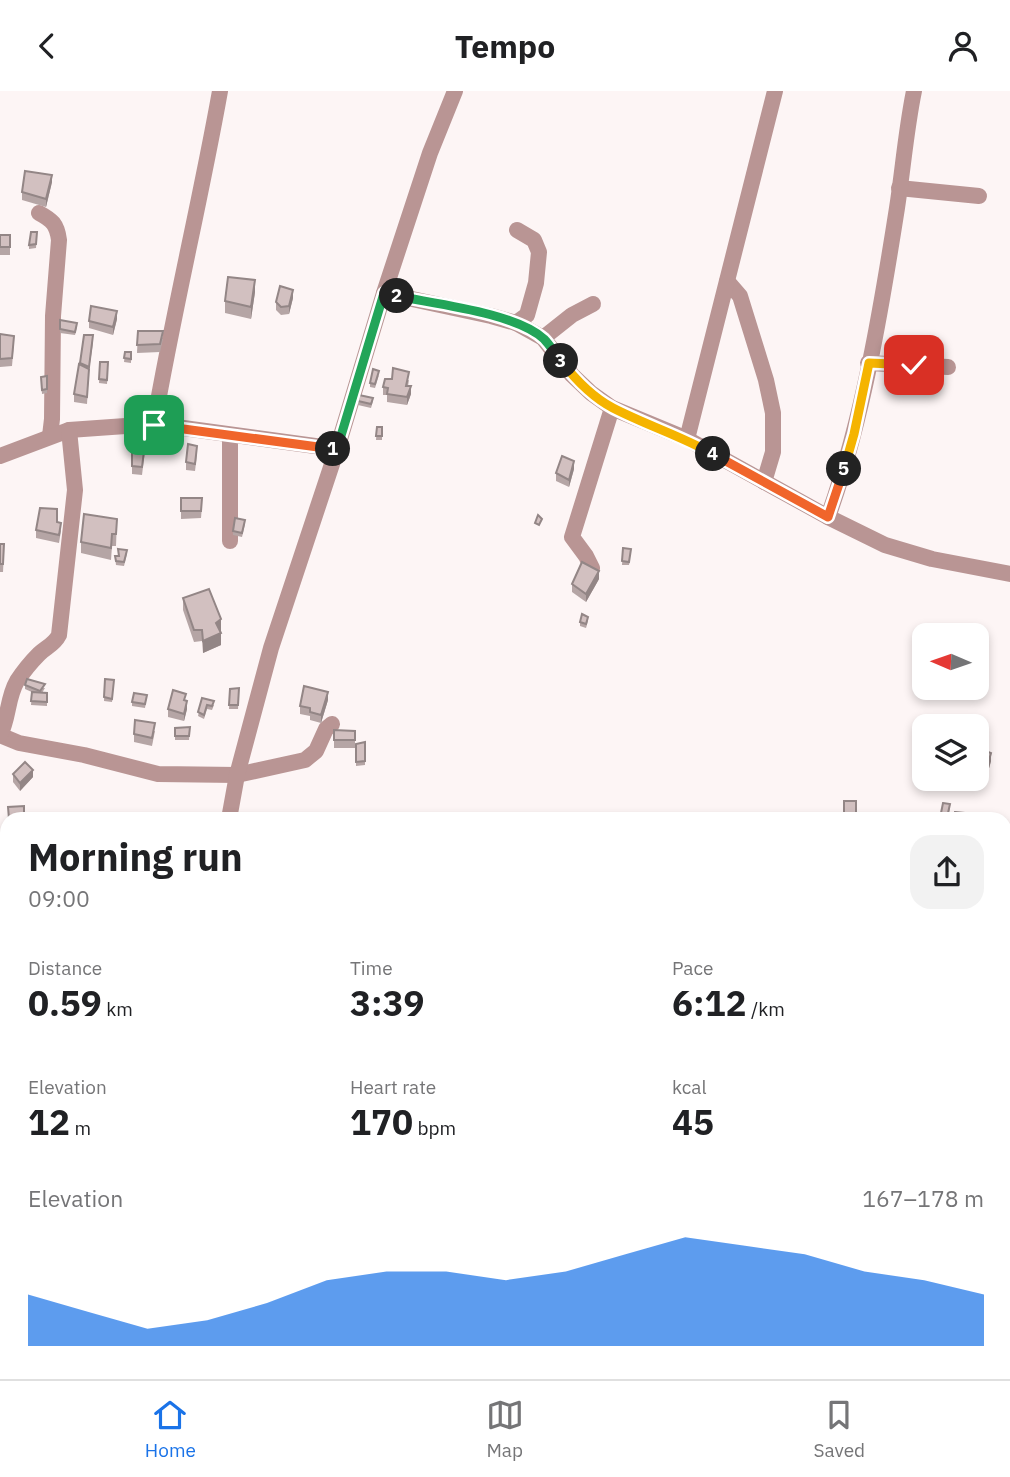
<!DOCTYPE html>
<html lang="en">
<head>
<meta charset="utf-8">
<style>
	:root { --surface:#fff; --page:#f2f2f2; --text:#202124; --muted:#757577; --line:#e0e0e0; --accent:#1a73e8 }
	body { margin:0; font-family:"IBM Plex Sans",sans-serif; background:var(--page); color:var(--text); height:100vh; display:flex; flex-direction:column; font-size:26px; white-space:nowrap }
	* { box-sizing:border-box; margin:0 }
	p { font-size:23px; color:var(--muted) }
	.icon { flex:none; width:38px; height:38px; fill:none; stroke:currentColor; stroke-width:2; stroke-linecap:round; stroke-linejoin:round }
	.map { position:relative; flex:1; overflow:hidden }
	.drawer { position:absolute; left:0px; top:721px; width:1012px; height:567px; display:flex; flex-direction:column; background:var(--surface); border-radius:21px 21px 0 0; box-shadow:0 4px 10px #0003 }
	.drawer>* { flex:none }
	.needle { width:46px; rotate:272deg }
	.buttons { position:absolute; left:912px; top:532px; display:grid; gap:14px }
	.buttons a { display:grid; place-items:center; width:77px; height:77px; border-radius:14px; background:var(--surface); box-shadow:0 4px 10px #0003; font-size:35px }
	.pin { position:absolute; display:grid; place-items:center; width:60px; height:60px; color:#fff; margin:-30px; border-radius:14px; box-shadow:0 4px 10px #0006 }
	.km { position:absolute; width:35px; height:35px; margin:-18px; border-radius:50%; background:#222; color:#fff; font-size:19px; line-height:35px; text-align:center }
	.round { display:grid; place-items:center; flex:none; width:74px; height:74px; border-radius:21px; background:var(--page) }
	.summary { display:flex; align-items:center; justify-content:space-between; height:119px; padding:0 28px }
	h1 { font-size:38px; font-weight:800; line-height:52px }
	.metrics { display:grid; grid-template-columns:repeat(3,1fr); gap:10px; height:119px; padding:7px 28px }
	.metrics div { display:grid; align-content:center }
	.metrics b { font-size:35px; font-weight:800 }
	.metrics small { font-size:19px; font-weight:400 }
	.metrics p { font-size:19px }
	.chart { height:196px; padding:14px 28px }
	.chart p { display:flex; justify-content:space-between }
	.chart svg { width:100%; height:126px; margin-top:7px; fill:var(--accent); opacity:.7 }
	header { display:flex; justify-content:space-between; align-items:center; height:91px; padding:0 28px; background:var(--surface); font-size:32px; font-weight:800 }
	.tabs { display:flex; justify-content:space-around; align-items:center; height:98px; border-top:2px solid var(--line); background:var(--surface); font-size:19px; color:var(--muted) }
	.tabs a { display:grid; justify-items:center; gap:4px }
	.tabs .on { color:var(--accent) }
	.map>svg:first-child { display:block }
</style>
</head>
<body>
<header><svg class="icon" aria-label="back" viewBox="0 0 24 24"><path d="M15 5l-7 7 7 7"/></svg>Tempo<svg class="icon" aria-label="person" viewBox="0 0 24 24"><circle cx="12" cy="8" r="4"/><path d="M4 21q1-7 8-7t8 7"/></svg></header>
<div class="map">
<svg width="1010" height="1288" viewBox="0 0 1010 1288">
	<rect width="100%" height="100%" fill="#fdf5f5"/>
	<g fill="none" stroke-linecap="round" stroke-linejoin="round">
		<g stroke="#b99594" stroke-width="16">
			<polyline points="899,97 979,105"/>
			<path d="M 39,122 C 52,129 57,133 59,149 L 53,225 L 52,328 L 50,345"/>
			<polyline points="727,190 740,205 766,289 773,322 773,361 764,391"/>
			<polyline points="384,202 491,225 516,232 543,247 572,284 591,302 612,317 687,348 828,426 885,454 932,468 1010,483"/>
			<polyline points="516,232 527,224 536,192 539,161 534,149 517,139"/>
			<polyline points="543,247 572,224 593,213"/>
			<polyline points="868,272 948,276"/>
			<path d="M 154,333 C 173,222 200,112 220,0"/>
			<polyline points="687,348 775,0"/>
			<polyline points="0,365 69,339 154,333 337,358"/>
			<path d="M 828,426 C 863,328 881,219 897,117 C 903,78 906,39 914,0"/>
			<polyline points="230,450 230,345"/>
			<polyline points="592,477 586,465 572,446 612,317"/>
			<polyline points="0,644 19,652 84,664 158,683 237,684 305,669 316,660 326,638 332,633"/>
			<path d="M 0,644 C 9,627 7,607 17,590 C 23,581 31,571 39,563 C 46,556 54,554 59,544 L 75,399 L 69,339"/>
			<polyline points="229,728 237,684 271,557 337,358 384,202 430,62 455,0"/>
			<polyline points="0,805 7,806"/>
			<polyline points="1004,960 1010,962"/>
			<polyline points="0,1175 7,1185"/>
			<polyline points="43,1281 45,1288"/>
			<polyline points="672,1281 701,1288"/>
			<polyline points="80,1288 82,1281"/>
			<polyline points="970,1288 971,1281"/>
		</g>
	</g>
	<g fill="#b5a5a5">
		<polygon points="52,91 46,116 22,109 22,101"/>
		<polygon points="37,141 36,157 29,158 29,154"/>
		<rect x="0" y="144" width="10" height="20"/>
		<polygon points="255,201 251,228 225,222 225,210"/>
		<polygon points="293,207 289,223 281,224 276,219 276,211"/>
		<polygon points="117,228 113,244 89,237 89,230"/>
		<polygon points="60,229 77,236 75,244 60,242"/>
		<polygon points="138,240 163,248 160,261 137,262"/>
		<polygon points="0,243 14,252 12,275 0,276"/>
		<polygon points="84,244 93,252 89,279 87,313 74,311 74,303 80,274"/>
		<polygon points="125,261 131,261 131,272 124,271"/>
		<polygon points="100,271 108,271 107,293 99,292"/>
		<polygon points="379,284 375,297 370,296 370,292"/>
		<polygon points="47,285 47,302 42,303 41,286"/>
		<polygon points="409,289 408,295 411,303 407,314 387,311 387,304 383,304 383,296"/>
		<polygon points="358,310 373,310 371,317 358,314"/>
		<polygon points="377,336 382,336 382,349 376,349"/>
		<polygon points="132,359 145,360 142,384 132,383"/>
		<polygon points="197,363 195,380 186,379 186,371"/>
		<polygon points="574,378 569,396 556,390 556,382"/>
		<polygon points="181,407 202,415 201,427 181,428"/>
		<polygon points="117,428 116,455 112,455 111,469 81,462 81,451"/>
		<polygon points="57,431 61,440 59,452 36,447 36,439"/>
		<polygon points="245,433 242,446 233,444 233,440"/>
		<polygon points="0,453 4,461 3,481 0,481"/>
		<polygon points="623,457 631,458 629,474 622,474"/>
		<polygon points="127,463 124,475 116,474 115,465"/>
		<polygon points="599,488 586,511 572,501 572,493"/>
		<polygon points="183,507 221,540 221,554 203,562 202,550 194,551 183,519"/>
		<polygon points="588,530 586,537 580,535 580,531"/>
		<polygon points="105,588 114,589 112,611 104,610"/>
		<polygon points="25,594 45,597 42,602 47,602 47,615 31,614 32,601 34,602 25,598"/>
		<polygon points="239,597 238,618 229,618 230,598"/>
		<polygon points="147,604 145,617 132,615 132,611"/>
		<polygon points="202,607 214,614 212,619 207,618 204,628 198,625"/>
		<polygon points="186,609 187,618 184,630 168,626 168,618"/>
		<polygon points="328,609 321,632 310,629 310,625 300,623 300,615"/>
		<polygon points="190,636 189,649 175,649 175,637"/>
		<polygon points="334,639 355,640 355,657 334,657"/>
		<polygon points="155,640 152,655 134,651 134,643"/>
		<polygon points="365,651 365,674 356,675 356,653"/>
		<polygon points="976,656 991,670 988,681 976,679"/>
		<polygon points="13,683 33,686 20,700 13,691"/>
		<polygon points="943,712 950,717 948,726 941,726"/>
		<polygon points="216,1281 235,1281 235,1285 216,1286"/>
		<polygon points="454,1281 466,1281 466,1286 454,1285"/>
	</g>
	<g fill="#938686">
		<polygon points="52,84 52,91 46,116 46,108"/>
		<polygon points="255,189 255,201 251,228 251,216"/>
		<polygon points="293,199 293,207 289,223 289,215"/>
		<polygon points="117,220 117,228 113,244 113,236"/>
		<polygon points="411,295 411,303 407,314 407,306"/>
		<polygon points="574,370 574,378 569,396 569,389"/>
		<polygon points="599,480 599,488 586,511 586,503"/>
		<polygon points="221,528 221,540 216,544 216,532"/>
		<polygon points="221,542 221,554 203,562 203,550"/>
		<polygon points="328,601 328,609 321,632 321,624"/>
		<polygon points="187,610 187,618 184,630 184,623"/>
		<polygon points="991,662 991,670 988,681 988,673"/>
		<polygon points="33,679 33,686 20,700 20,692"/>
		<polygon points="7,844 7,852 0,862 0,854"/>
		<polygon points="7,1134 7,1138 0,1143 0,1139"/>
	</g>
	<g fill="#d2c0c0" stroke="#938686" stroke-width="2">
		<polygon points="25,80 52,84 46,108 22,101"/>
		<polygon points="31,141 37,141 36,153 29,154"/>
		<rect x="0" y="144" width="10" height="12"/>
		<polygon points="228,186 255,189 251,216 225,210"/>
		<polygon points="280,195 293,199 289,215 281,216 276,211"/>
		<polygon points="91,215 117,220 113,236 89,230"/>
		<polygon points="60,229 77,232 75,241 60,238"/>
		<polygon points="138,240 163,240 160,253 137,254"/>
		<polygon points="0,243 14,245 12,267 0,268"/>
		<polygon points="84,244 93,244 89,276 80,272"/>
		<polygon points="125,261 131,261 131,268 124,267"/>
		<polygon points="100,271 108,271 107,289 99,288"/>
		<polygon points="79,273 89,278 87,306 74,303"/>
		<polygon points="393,277 409,281 406,295 411,295 407,306 387,303 388,297 383,296 385,288 392,288"/>
		<polygon points="373,278 379,280 375,293 370,292"/>
		<polygon points="47,285 47,298 42,299 41,286"/>
		<polygon points="359,304 373,307 371,313 358,310"/>
		<polygon points="377,336 382,336 382,345 376,345"/>
		<polygon points="145,352 142,376 132,375 132,359 135,359 135,353"/>
		<polygon points="188,353 197,355 195,373 186,371"/>
		<polygon points="562,365 574,370 569,389 556,382"/>
		<polygon points="181,407 202,407 201,420 181,420"/>
		<polygon points="40,417 57,418 57,431 61,432 59,444 36,439"/>
		<polygon points="84,423 117,428 116,443 112,443 111,457 81,451"/>
		<polygon points="538,424 542,428 539,434 535,432"/>
		<polygon points="235,427 245,429 242,442 233,440"/>
		<polygon points="0,453 4,453 3,473 0,473"/>
		<polygon points="623,457 631,458 629,471 622,470"/>
		<polygon points="118,458 127,459 124,471 116,470 115,465 119,465"/>
		<polygon points="582,471 599,480 586,503 572,493"/>
		<polygon points="209,498 221,528 216,532 221,542 203,550 202,539 194,539 183,507"/>
		<polygon points="582,523 588,526 586,533 580,531"/>
		<polygon points="27,588 45,593 40,600 25,594"/>
		<polygon points="105,588 114,589 112,608 104,606"/>
		<polygon points="304,595 328,601 321,624 310,621 310,617 300,615"/>
		<polygon points="239,597 238,614 229,614 230,598"/>
		<polygon points="173,599 186,603 184,609 187,610 184,623 168,618"/>
		<polygon points="32,601 47,602 47,611 31,610"/>
		<polygon points="134,602 147,604 145,613 132,611"/>
		<polygon points="202,607 214,610 212,615 207,614 204,624 198,621"/>
		<polygon points="135,629 155,632 152,647 134,643"/>
		<polygon points="190,636 189,645 175,645 175,637"/>
		<polygon points="334,639 355,640 355,649 334,649"/>
		<polygon points="365,651 365,670 356,671 356,653"/>
		<polygon points="976,656 991,662 988,673 976,671"/>
		<polygon points="25,671 33,679 20,692 13,683"/>
		<rect x="844" y="710" width="12" height="17"/>
		<polygon points="943,712 950,713 948,722 941,722"/>
		<polygon points="24,715 24,728 9,728 8,716"/>
		<polygon points="955,721 964,722 963,728 954,728"/>
		<polygon points="0,836 7,844 0,854"/>
		<polygon points="0,1124 7,1134 0,1139"/>
		<rect x="216" y="1281" width="19" height="1"/>
		<polygon points="851,1281 863,1281 861,1288 849,1288"/>
		<polygon points="916,1281 931,1281 931,1288 917,1288"/>
		<polygon points="22,1282 36,1283 35,1288 21,1288"/>
		<rect x="232" y="1285" width="9" height="3"/>
	</g>
	<g fill="none" stroke-linecap="round" stroke-linejoin="round">
		<g stroke="#fff" stroke-width="14">
			<polyline id="split-1" points="154,334 333,358"/>
		</g>
		<g stroke="#fff" stroke-width="14">
			<polyline id="split-2" points="333,358 337,358 384,202 397,205"/>
		</g>
		<g stroke="#fff" stroke-width="14">
			<path id="split-3" d="M 397,205 C 436,213 516,222 544,248 C 550,254 555,263 561,270"/>
		</g>
		<g stroke="#fff" stroke-width="14">
			<path id="split-4" d="M 561,270 C 575,288 592,306 613,317 C 646,334 681,345 713,363"/>
		</g>
		<g stroke="#fff" stroke-width="14">
			<polyline id="split-5" points="713,363 828,426 844,378"/>
		</g>
		<g stroke="#fff" stroke-width="14">
			<polyline id="split-6" points="844,378 854,343 869,272 914,274"/>
		</g>
		<use href="#split-1" stroke="#f0652b" stroke-width="9"/>
		<use href="#split-2" stroke="#22a559" stroke-width="9"/>
		<use href="#split-3" stroke="#22a559" stroke-width="9"/>
		<use href="#split-4" stroke="#f5b400" stroke-width="9"/>
		<use href="#split-5" stroke="#f0652b" stroke-width="9"/>
		<use href="#split-6" stroke="#f5b400" stroke-width="9"/>
	</g>
</svg>
<div class="buttons">
<a><svg class="needle" viewBox="-14 -14 28 28"><path d="M0-13l5 13h-10z" fill="#e53935"/><path d="M0 13l5-13h-10z" fill="#757577"/></svg></a>
<a><svg class="icon" aria-label="layers" viewBox="0 0 24 24"><path d="M12 4l9 5-9 5-9-5zM3 14l9 5 9-5"/></svg></a>
</div>
<div class="pin" style="left:154px;top:334px;background:#1e9e55"><svg class="icon" aria-label="arrive" viewBox="0 0 24 24"><path d="M6 21V4h12l-3 4 3 4H6"/></svg></div>
<div class="pin" style="left:914px;top:274px;background:#d93025"><svg class="icon" aria-label="check" viewBox="0 0 24 24"><path d="M5 12l5 5 9-10"/></svg></div>
<b class="km" style="left:333px;top:358px">1</b>
<b class="km" style="left:397px;top:205px">2</b>
<b class="km" style="left:561px;top:270px">3</b>
<b class="km" style="left:713px;top:363px">4</b>
<b class="km" style="left:844px;top:378px">5</b>
<section class="drawer">
<div class="summary"><div><h1>Morning run</h1><p>09:00</p></div><a class="round"><svg class="icon" aria-label="share" viewBox="0 0 24 24"><path d="M12 15V3M7 8l5-5 5 5M5 13v7h14v-7"/></svg></a></div>
<div class="metrics">
<div><p>Distance</p><b>0.59<small> km</small></b></div>
<div><p>Time</p><b>3:39</b></div>
<div><p>Pace</p><b>6:12<small> /km</small></b></div>
</div>
<div class="metrics">
<div><p>Elevation</p><b>12<small> m</small></b></div>
<div><p>Heart rate</p><b>170<small> bpm</small></b></div>
<div><p>kcal</p><b>45</b></div>
</div>
<div class="chart"><p><span>Elevation</span>167–178 m</p>
<svg viewBox="0 0 160 44" preserveAspectRatio="none"><path d="M0 44V26L10 32L20 38L30 35L40 29L50 21L60 18L70 18L80 21L90 18L100 12L110 6L120 9L130 12L140 18L150 21L160 26V44z"/></svg>
</div>
</section>
</div>
<nav class="tabs">
<a class="on"><svg class="icon" aria-label="home" viewBox="0 0 24 24"><path d="M3 11l9-7 9 7M6 9v11h12V9"/></svg>Home</a>
<a><svg class="icon" aria-label="map" viewBox="0 0 24 24"><path d="M3 6l6-2 6 2 6-2v14l-6 2-6-2-6 2zM9 4v14M15 6v14"/></svg>Map</a>
<a><svg class="icon" aria-label="saved" viewBox="0 0 24 24"><path d="M7 4h10v16l-5-4-5 4z"/></svg>Saved</a>
</nav>
</body>
</html>
